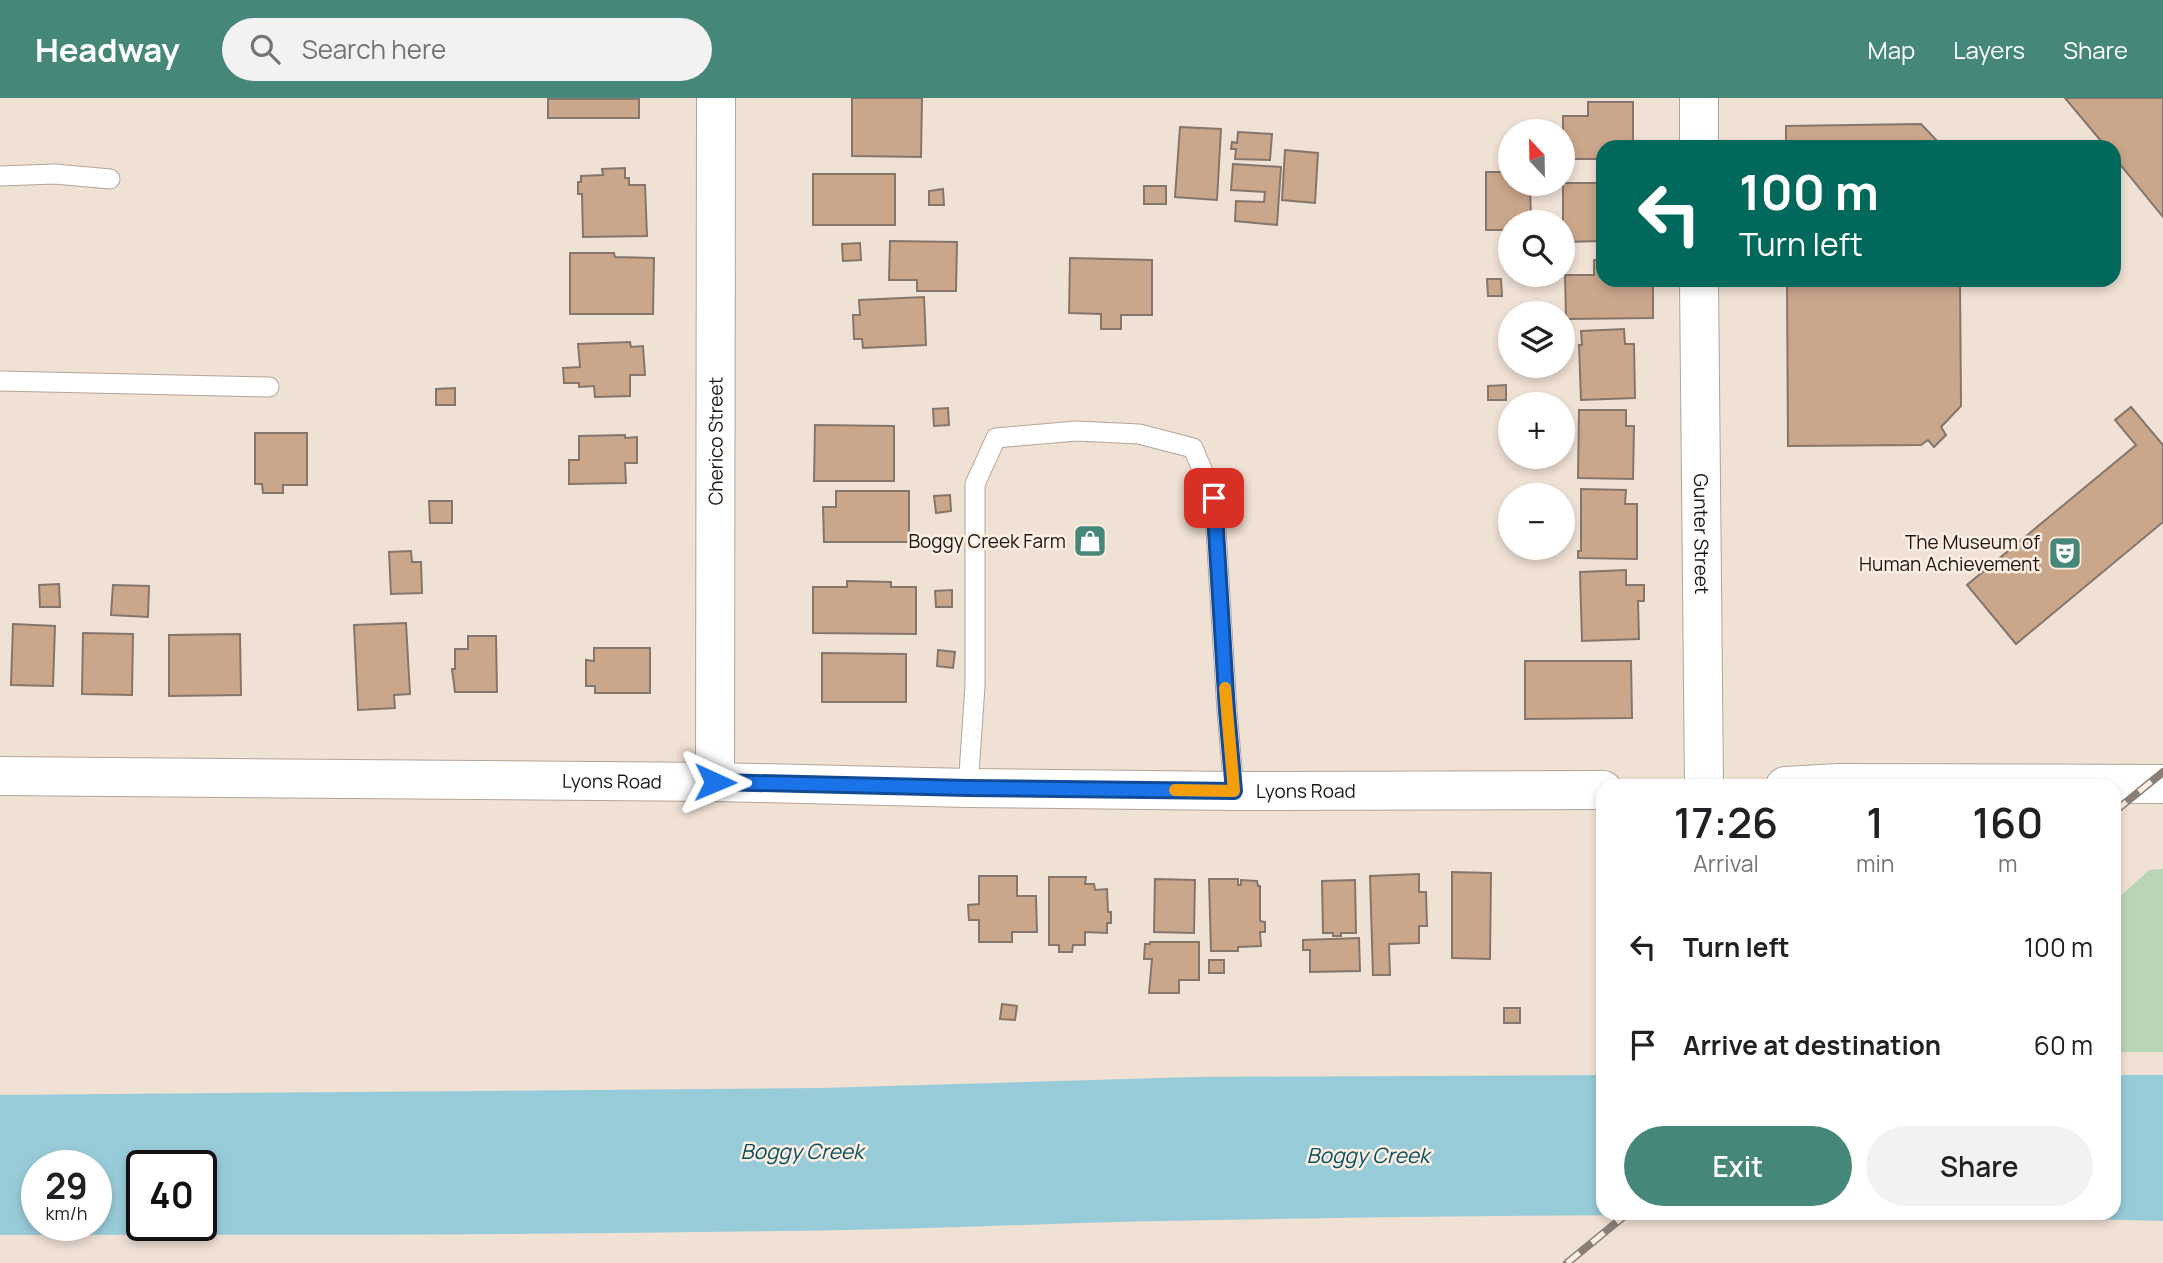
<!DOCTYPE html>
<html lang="en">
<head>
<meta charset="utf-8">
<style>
	body { margin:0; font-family:Manrope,sans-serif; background:#f2f2f2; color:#202124; height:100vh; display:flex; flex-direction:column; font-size:26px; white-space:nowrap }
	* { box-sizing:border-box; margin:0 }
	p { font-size:23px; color:#757577 }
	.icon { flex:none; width:38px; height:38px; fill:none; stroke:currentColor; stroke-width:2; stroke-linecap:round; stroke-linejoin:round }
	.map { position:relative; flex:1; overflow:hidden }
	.details { position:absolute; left:1596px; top:681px; width:525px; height:441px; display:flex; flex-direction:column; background:#fff; border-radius:21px; box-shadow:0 4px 10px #0003 }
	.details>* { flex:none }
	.guide { position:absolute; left:1596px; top:42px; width:525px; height:147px; border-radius:21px; box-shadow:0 4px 10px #0003; background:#00695c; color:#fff; overflow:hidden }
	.needle { width:46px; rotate:338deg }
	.fabs { position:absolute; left:1498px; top:21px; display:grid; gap:14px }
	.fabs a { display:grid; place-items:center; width:77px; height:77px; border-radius:50%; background:#fff; box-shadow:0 4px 10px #0003; font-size:35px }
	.speed { position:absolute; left:21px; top:1052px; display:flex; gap:14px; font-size:35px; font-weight:700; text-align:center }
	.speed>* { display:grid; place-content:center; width:91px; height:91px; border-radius:50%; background:#fff; box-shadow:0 4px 10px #0003; line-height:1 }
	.speed small { font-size:18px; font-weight:400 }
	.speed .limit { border:4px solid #111; border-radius:10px; background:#fff; color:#111 }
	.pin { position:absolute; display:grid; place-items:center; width:60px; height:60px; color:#fff; margin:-30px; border-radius:14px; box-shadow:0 4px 10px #0006 }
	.me { position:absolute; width:77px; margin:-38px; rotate:91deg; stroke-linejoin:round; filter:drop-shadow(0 0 5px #0008) }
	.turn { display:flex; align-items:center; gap:24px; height:147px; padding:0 28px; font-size:32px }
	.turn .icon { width:91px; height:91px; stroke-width:2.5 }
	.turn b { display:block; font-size:49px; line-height:60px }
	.eta { display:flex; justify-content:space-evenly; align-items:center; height:119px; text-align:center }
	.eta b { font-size:42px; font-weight:600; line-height:49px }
	.button { display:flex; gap:14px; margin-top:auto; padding:14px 28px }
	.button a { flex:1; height:80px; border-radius:42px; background:#458778; color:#fff; font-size:28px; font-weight:600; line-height:80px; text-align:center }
	.button a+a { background:#f2f2f2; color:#202124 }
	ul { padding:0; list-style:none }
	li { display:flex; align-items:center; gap:21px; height:98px; padding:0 28px }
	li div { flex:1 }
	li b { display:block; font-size:26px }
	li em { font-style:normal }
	header { display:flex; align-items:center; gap:42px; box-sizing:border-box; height:98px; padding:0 35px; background:#458778; color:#fff }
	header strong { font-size:33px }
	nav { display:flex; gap:38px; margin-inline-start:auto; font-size:24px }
	.search { width:490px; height:63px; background:#f2f2f2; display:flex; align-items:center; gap:18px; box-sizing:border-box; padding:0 24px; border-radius:38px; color:#757577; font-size:26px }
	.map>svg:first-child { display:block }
	.green { fill:#bad5b6 }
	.water { fill:#98cbd8; fill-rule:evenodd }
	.building { fill:#caa68b; stroke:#84766c; stroke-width:2 }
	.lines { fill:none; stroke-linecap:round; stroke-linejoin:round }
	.service-casing { stroke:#b3a498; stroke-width:21 }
	.minor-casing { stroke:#b3a498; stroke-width:40 }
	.tertiary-casing { stroke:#b3a498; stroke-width:40 }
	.service { stroke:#fff; stroke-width:19 }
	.minor { stroke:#fff; stroke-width:38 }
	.tertiary { stroke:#fff; stroke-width:38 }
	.rail-casing { stroke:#897f76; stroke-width:8 }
	.rail { stroke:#feeee2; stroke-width:5; stroke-dasharray:16; stroke-linecap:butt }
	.route-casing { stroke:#114b97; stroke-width:18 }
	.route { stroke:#1a73e8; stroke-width:12 }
	.slow { stroke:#f59e0b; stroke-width:12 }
	.labels { text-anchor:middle; stroke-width:5; stroke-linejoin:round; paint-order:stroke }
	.street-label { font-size:19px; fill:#1b1611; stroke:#feeee2 }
	.poi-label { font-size:19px; fill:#1b1611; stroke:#feeee2; text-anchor:end }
	.water-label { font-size:21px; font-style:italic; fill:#03505e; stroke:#feeee2 }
</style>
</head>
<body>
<header>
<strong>Headway</strong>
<div class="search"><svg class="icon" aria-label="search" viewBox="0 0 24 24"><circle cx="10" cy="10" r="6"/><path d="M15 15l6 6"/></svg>Search here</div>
<nav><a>Map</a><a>Layers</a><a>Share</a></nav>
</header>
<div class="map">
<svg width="2163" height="1165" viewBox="0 0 2163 1165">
	<rect width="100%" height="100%" fill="#f0e1d5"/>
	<!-- green -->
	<polygon class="green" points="2163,771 2163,954 2114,954 2114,804 2149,772"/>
	<!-- water -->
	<path class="water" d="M 1603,977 L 1603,1115 L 2114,1115 L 2114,977 L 2163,977 L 2163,1123 C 1830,1114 1496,1116 1163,1123 C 1058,1125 953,1130 848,1132 C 565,1137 283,1137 0,1137 L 0,997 L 821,990 L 1194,979 ZM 37,1068 L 96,1068 L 96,1127 L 37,1127 ZM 142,1068 L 201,1068 L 201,1127 L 142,1127 Z"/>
	<!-- building -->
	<g class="building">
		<polygon points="852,0 922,0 921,59 852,58"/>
		<polygon points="2065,0 2163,0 2163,119 2114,59 2114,49 2106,49"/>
		<rect x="548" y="1" width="91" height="19"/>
		<polygon points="1588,4 1633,4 1633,49 1603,49 1603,61 1563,61 1563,18 1588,18"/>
		<polygon points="1921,26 1943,49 1776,49 1786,47 1786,28"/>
		<polygon points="1180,29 1221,31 1217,102 1175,99"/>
		<polygon points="1238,34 1272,36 1270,62 1235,61 1236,51 1231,51 1232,44 1237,45"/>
		<polygon points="1285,52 1318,55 1315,105 1282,102"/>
		<polygon points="1233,66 1281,69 1277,127 1235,123 1236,103 1264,104 1265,94 1231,92"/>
		<polygon points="625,70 625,80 629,80 629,87 645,87 647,138 583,139 582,96 578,96 578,84 581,84 581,78 603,77 602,71"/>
		<polygon points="1486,74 1510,74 1510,86 1530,86 1531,124 1510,124 1510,132 1486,132"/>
		<rect x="813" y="76" width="82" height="51"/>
		<polygon points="1563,85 1603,85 1603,143 1563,144"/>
		<rect x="1144" y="88" width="22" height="18"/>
		<polygon points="943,91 944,107 929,107 929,93"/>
		<polygon points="890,143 957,144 956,193 917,193 917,182 889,182"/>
		<polygon points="860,145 861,162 843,163 842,146"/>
		<polygon points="570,155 614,155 615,159 654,160 653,216 570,216"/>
		<polygon points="1070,160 1152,162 1152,217 1121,217 1121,231 1101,231 1101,216 1069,215"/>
		<polygon points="1594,162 1603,162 1603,182 1653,182 1653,220 1566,221 1565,177 1594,177"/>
		<polygon points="1487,181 1501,181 1502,198 1488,198"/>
		<polygon points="1787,182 1960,182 1961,308 1941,329 1946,337 1934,349 1928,342 1921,347 1788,348"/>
		<polygon points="924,199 926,247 863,250 862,241 854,241 853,217 860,217 859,202"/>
		<polygon points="1624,231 1625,246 1634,246 1635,300 1581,302 1579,247 1582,247 1581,233"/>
		<polygon points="630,244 631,249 643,248 645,277 630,277 630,298 595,299 594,288 579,289 579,285 564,285 563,270 580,269 578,246"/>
		<polygon points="1506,287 1506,302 1488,302 1488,288"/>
		<polygon points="455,290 455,307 436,307 436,291"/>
		<polygon points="2131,309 2163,347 2163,424 2016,546 1967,487 2136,347 2115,322"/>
		<polygon points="948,310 949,327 934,328 933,311"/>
		<polygon points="1579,312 1626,312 1626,328 1634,328 1633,381 1578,380"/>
		<polygon points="815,327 894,328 894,383 814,383"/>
		<polygon points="255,335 307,335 307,387 283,387 283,395 263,395 262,386 255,386"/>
		<polygon points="625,337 625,340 637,339 637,365 625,365 626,385 569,386 569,362 579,362 579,338"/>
		<polygon points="1581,391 1626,392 1625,406 1637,406 1637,461 1578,460 1578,453 1581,453"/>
		<polygon points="836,393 909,393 909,444 824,444 823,409 836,409"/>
		<polygon points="950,397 951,413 936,415 934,398"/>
		<polygon points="429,403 452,403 452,425 430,425"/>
		<polygon points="411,453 412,464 421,464 422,495 391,496 389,454"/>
		<polygon points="1626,472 1626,487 1644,487 1644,503 1638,503 1639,541 1582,543 1580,474"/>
		<polygon points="847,483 891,484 891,489 916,489 916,536 813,535 813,489 847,489"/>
		<polygon points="59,486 60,509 40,509 39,487"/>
		<polygon points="113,487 149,488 148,519 111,517"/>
		<polygon points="952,492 952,509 936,509 935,493"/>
		<polygon points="406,525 410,596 394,597 395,610 358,612 354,527"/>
		<polygon points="13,526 55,528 53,588 11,587"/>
		<polygon points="83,535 133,536 132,597 82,596"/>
		<polygon points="240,536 241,597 169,598 169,537"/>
		<polygon points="468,538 496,538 497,594 455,594 452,571 455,571 455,551 468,551"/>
		<polygon points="594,550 650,550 650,595 595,595 595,588 586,588 586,562 594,563"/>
		<polygon points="938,552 955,554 953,570 937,568"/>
		<polygon points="822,555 906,556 906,604 822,604"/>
		<polygon points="1525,563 1631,563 1632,620 1525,621"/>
		<polygon points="1452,774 1491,775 1490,861 1452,860"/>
		<polygon points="1419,776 1419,794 1426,794 1427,828 1419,828 1419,845 1389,846 1390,877 1373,877 1370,778"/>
		<polygon points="979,778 1017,778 1017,798 1036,798 1037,834 1012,834 1012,844 979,844 979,822 969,822 968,807 979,806"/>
		<polygon points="1049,779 1086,779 1085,786 1094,786 1095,792 1107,791 1108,814 1111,814 1111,825 1107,825 1107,835 1085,834 1085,847 1073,847 1072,854 1059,854 1059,847 1049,847"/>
		<polygon points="1155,781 1195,782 1194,835 1154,834"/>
		<polygon points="1209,781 1238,781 1238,787 1241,787 1241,782 1257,783 1258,788 1260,788 1260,823 1265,824 1265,834 1260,834 1261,848 1238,849 1238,853 1211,853"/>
		<polygon points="1355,782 1356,835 1341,835 1341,838 1333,838 1333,835 1323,835 1322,783"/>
		<polygon points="1359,840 1360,873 1310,874 1310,852 1303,852 1303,842"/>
		<polygon points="1150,844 1199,844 1199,882 1179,882 1179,895 1149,895 1152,861 1144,861 1145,846 1150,846"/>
		<rect x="1209" y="862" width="15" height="13"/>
		<polygon points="1002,906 1017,908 1015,922 1000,921"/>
		<rect x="1504" y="910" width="16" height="15"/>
	</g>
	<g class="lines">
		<defs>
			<g id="service">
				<polyline points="0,78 55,76 110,81"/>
				<polyline points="0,283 269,289"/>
				<polyline points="968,690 975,588 975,386 996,340 1076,333 1139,336 1193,350 1214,400 1227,613 1234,693"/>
			</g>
			<g id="minor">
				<polyline points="1699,0 1699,49"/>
				<path id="s1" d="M 1699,182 L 1704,688"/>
				<path id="s2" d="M 715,684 L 716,0"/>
			</g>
			<g id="tertiary">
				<path id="s3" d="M 0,678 L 715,684 L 968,690 L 1234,693 L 1603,692"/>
				<polyline points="1785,688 1839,685 2163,686"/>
			</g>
		</defs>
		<!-- service casing -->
		<use href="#service" class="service-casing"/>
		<!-- minor casing -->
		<use href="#minor" class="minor-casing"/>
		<!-- tertiary casing -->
		<use href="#tertiary" class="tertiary-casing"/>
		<!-- service -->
		<use href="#service" class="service"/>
		<!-- minor -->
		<use href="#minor" class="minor"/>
		<!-- tertiary -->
		<use href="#tertiary" class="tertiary"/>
		<defs>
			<g id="rail">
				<polyline points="2114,714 2163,674"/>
				<polyline points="1567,1165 1628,1115"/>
			</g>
		</defs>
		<!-- rail casing -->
		<use href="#rail" class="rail-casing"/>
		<!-- rail -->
		<use href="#rail" class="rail"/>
	</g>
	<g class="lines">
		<defs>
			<polyline id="route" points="715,684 968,690 1234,693 1227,613 1214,400"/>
		</defs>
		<!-- route casing -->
		<use href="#route" class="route-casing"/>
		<!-- route -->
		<use href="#route" class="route"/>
		<!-- slow -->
		<polyline class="slow" points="1175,692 1234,693 1225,590"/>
	</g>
	<!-- icons -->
	<defs>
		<symbol id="shop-square" viewBox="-11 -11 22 22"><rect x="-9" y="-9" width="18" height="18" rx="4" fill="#458778" stroke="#feeee2"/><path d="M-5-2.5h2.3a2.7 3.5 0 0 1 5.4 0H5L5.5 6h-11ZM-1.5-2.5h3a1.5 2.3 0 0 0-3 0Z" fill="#fff"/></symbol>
		<symbol id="theatre-square" viewBox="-11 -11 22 22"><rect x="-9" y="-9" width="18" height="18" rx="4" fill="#458778" stroke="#feeee2"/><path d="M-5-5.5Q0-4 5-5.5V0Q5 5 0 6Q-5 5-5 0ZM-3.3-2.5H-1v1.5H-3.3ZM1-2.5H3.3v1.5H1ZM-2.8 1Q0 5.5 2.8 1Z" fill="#fff"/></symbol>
	</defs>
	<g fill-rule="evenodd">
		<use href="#shop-square" x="1071" y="424" width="38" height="38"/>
		<use href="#theatre-square" x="2046" y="436" width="38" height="38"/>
	</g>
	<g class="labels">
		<!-- street labels -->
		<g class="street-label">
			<text dy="7" stroke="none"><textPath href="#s2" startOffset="341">Cherico Street</textPath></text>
			<text dy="7" stroke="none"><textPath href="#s1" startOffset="254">Gunter Street</textPath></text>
			<text dy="7" stroke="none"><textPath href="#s3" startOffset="612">Lyons Road</textPath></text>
			<text dy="7" stroke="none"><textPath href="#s3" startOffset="1306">Lyons Road</textPath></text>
		</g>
		<!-- poi labels -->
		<g class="poi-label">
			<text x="1066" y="450">Boggy Creek Farm</text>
			<text x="2040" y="451">The Museum of<tspan x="2040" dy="22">Human Achievement</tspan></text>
		</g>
		<!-- water labels -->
		<g class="water-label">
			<text x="802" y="1061">Boggy Creek</text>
			<text x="1368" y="1065">Boggy Creek</text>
		</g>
	</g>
</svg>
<div class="fabs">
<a><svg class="needle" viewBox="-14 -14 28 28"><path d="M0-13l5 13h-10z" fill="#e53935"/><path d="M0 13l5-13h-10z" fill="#757577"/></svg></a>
<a><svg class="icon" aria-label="search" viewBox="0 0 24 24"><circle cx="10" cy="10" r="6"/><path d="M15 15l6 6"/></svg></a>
<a><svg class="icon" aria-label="layers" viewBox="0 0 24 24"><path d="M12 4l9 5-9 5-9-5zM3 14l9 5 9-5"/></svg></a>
<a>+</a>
<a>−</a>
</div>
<div class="speed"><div>29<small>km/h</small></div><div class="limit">40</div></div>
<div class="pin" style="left:1214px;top:400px;background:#d93025"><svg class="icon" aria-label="arrive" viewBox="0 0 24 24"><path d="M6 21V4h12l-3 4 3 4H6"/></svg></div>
<svg class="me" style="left:715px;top:684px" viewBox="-20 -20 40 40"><path d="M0-17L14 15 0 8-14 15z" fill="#1a73e8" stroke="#fff" stroke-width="4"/></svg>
<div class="guide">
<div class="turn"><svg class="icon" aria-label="left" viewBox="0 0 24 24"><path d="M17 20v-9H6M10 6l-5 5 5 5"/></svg><div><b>100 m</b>Turn left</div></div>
</div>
<section class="details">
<div class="eta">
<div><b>17:26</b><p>Arrival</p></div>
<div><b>1</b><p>min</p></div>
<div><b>160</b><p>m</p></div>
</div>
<ul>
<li><svg class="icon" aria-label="left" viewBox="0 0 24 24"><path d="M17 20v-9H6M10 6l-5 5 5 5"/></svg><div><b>Turn left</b></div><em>100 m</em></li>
<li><svg class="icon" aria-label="arrive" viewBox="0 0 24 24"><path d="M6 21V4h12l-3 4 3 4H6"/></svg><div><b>Arrive at destination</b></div><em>60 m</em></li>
</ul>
<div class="button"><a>Exit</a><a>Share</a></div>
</section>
</div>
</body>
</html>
